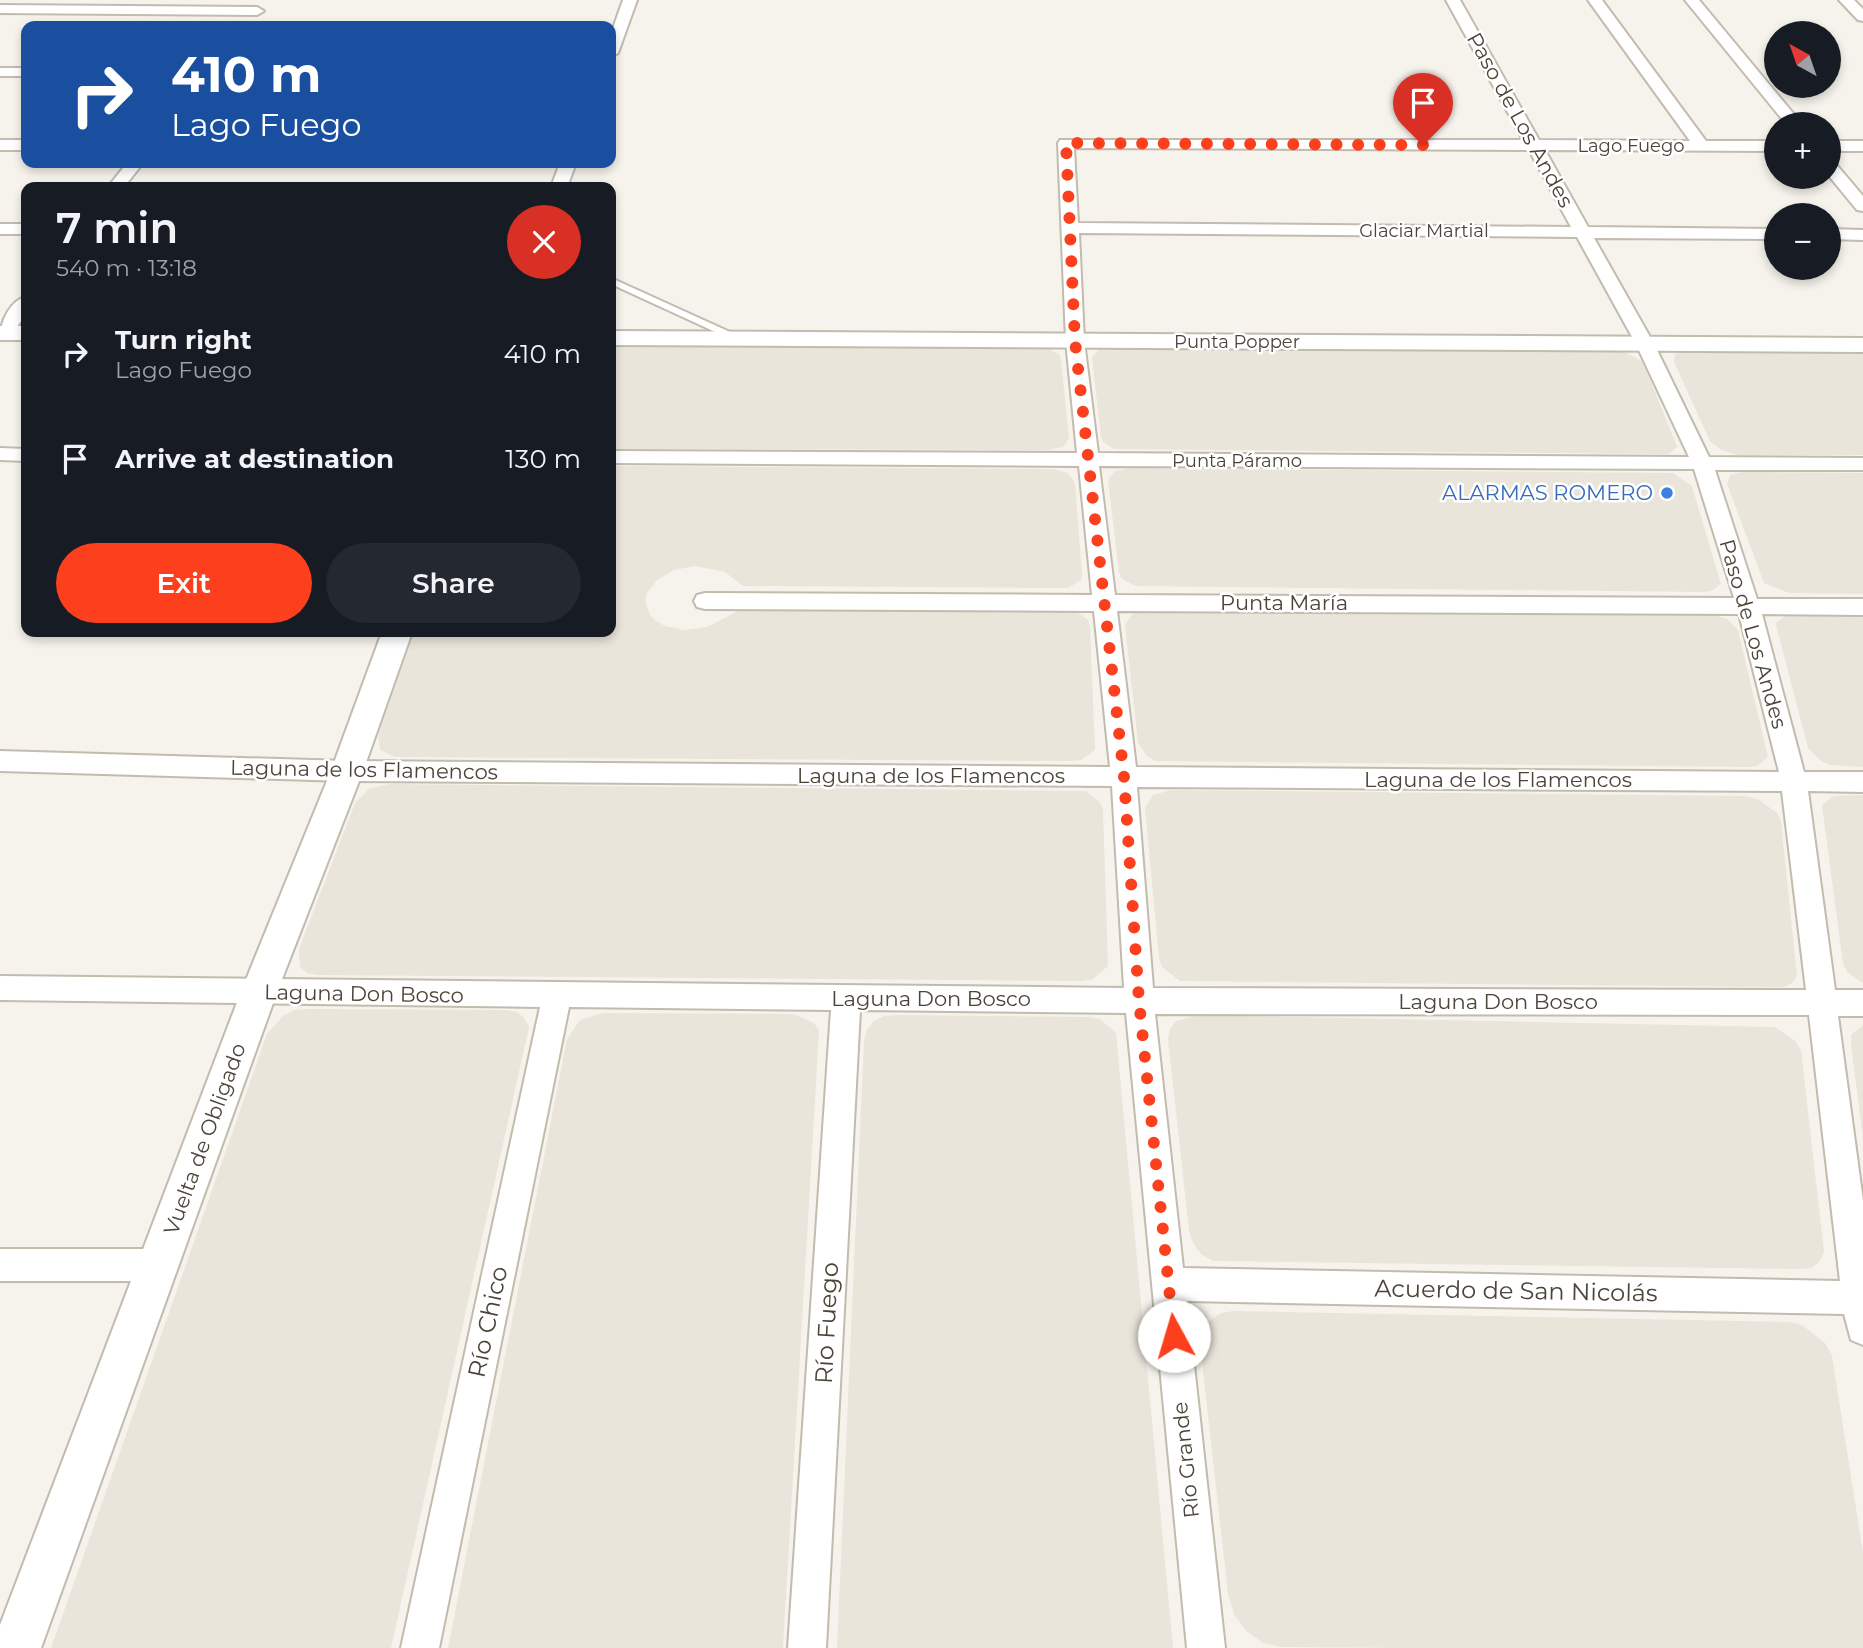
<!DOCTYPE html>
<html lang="en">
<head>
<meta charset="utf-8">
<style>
	body { margin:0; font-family:Montserrat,sans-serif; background:#242831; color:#f1f3f6; height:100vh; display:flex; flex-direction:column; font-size:26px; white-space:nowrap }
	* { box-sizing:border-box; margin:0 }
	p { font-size:23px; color:#9ea1a6 }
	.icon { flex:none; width:38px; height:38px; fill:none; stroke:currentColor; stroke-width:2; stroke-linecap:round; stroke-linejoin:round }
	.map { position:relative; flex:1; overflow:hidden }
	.side { position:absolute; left:21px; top:182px; width:595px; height:455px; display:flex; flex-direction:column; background:#171b24; border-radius:14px; box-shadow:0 4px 10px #0003 }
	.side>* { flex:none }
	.guide { position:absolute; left:21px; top:21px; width:595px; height:147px; border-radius:14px; box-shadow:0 4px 10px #0003; background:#1a4fa0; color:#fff; overflow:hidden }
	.needle { width:46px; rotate:320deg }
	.controls { position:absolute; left:1764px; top:21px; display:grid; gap:14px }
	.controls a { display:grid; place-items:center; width:77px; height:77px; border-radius:50%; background:#171b24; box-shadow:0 4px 10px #0003; font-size:35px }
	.pin { position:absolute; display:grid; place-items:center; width:60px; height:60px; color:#fff; margin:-72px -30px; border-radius:50% 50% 50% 0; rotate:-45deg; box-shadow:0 0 7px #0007 }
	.pin .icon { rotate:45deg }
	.me { position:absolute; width:77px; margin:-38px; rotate:354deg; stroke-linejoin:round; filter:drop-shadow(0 0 5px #0008) }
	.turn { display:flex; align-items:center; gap:24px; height:147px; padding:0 35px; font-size:32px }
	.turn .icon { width:91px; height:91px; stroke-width:2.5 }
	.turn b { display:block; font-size:49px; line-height:60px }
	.round { display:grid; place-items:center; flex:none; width:74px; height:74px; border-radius:37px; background:#242831 }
	.overview { display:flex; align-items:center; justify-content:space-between; height:119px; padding:0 35px }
	h1 { font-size:42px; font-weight:600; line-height:52px }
	.cta { display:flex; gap:14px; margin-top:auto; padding:14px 35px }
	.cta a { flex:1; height:80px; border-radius:42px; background:#fc3f1d; color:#fff; font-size:28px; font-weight:600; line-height:80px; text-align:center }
	.cta a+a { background:#242831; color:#f1f3f6 }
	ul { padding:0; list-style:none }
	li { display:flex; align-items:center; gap:21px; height:105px; padding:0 35px }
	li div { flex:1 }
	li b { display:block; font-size:26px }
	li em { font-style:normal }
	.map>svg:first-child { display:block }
	.residential { fill:#eae5da }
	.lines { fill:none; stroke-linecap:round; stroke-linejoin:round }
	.service-casing { stroke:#c2bbae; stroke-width:4 }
	.minor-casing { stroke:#c2bbae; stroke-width:4 }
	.tertiary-casing { stroke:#c2bbae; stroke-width:4 }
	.service { fill:#fff; fill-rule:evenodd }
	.minor { fill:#fff; fill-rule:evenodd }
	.tertiary { fill:#fff; fill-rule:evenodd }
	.route { stroke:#fc3f1d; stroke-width:12; stroke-dasharray:0 21.6 }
	.shop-dot { fill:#3f7fe0; stroke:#fff; stroke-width:2.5 }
	.labels { text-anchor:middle; stroke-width:5; stroke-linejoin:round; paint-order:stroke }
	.far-street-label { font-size:18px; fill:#4b4439; stroke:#fff }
	.street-label { font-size:21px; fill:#4b4439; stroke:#fff }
	.shop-label { font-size:21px; fill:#366cbe; stroke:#fff; text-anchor:end }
	.near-street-label { font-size:24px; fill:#4b4439; stroke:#fff }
</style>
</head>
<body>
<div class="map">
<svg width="1863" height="1648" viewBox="0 0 1863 1648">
	<rect width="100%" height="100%" fill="#f6f3ec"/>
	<!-- residential -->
	<g class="residential">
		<polygon points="611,345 1049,349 1060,355 1061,360 1069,438 1063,447 1048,450 611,449"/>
		<polygon points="1111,347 1625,352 1643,362 1677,447 1669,454 1661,454 1114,449 1103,442 1101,437 1092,358 1098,350"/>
		<polygon points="1688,351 1863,353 1863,455 1738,455 1721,450 1710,441 1674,362 1675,354"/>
		<polygon points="611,466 1053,469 1068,473 1075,483 1082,574 1081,580 1068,588 743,586 725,572 695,566 674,570 657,580 647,593 645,601 650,615 656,621 665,626 685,630 707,627 742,609 1075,611 1088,620 1090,627 1095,750 1081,760 1071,761 395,757 380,750 378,736 414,632 611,632"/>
		<polygon points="1130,468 1673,473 1692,486 1721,584 1711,591 1703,592 1135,586 1121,578 1119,572 1108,480 1115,471"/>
		<polygon points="1743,472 1863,473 1863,594 1789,593 1764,583 1727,484 1730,475"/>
		<polygon points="1148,610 1718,616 1727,619 1738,630 1768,757 1757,766 1748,767 1156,761 1147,756 1138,743 1125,625 1132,614"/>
		<polygon points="1786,615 1863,616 1863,767 1830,765 1821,761 1808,748 1777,629 1776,623"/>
		<polygon points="389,784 1086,791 1100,802 1103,810 1108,966 1093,979 1082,981 317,975 307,973 300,967 299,949 355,803 369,789"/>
		<polygon points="1171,790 1746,796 1758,799 1777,813 1781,821 1797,976 1792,983 1785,987 1774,987 1180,981 1162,967 1159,958 1145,808 1153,795"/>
		<polygon points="1863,795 1863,983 1848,973 1843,964 1822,805 1833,796"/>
		<polygon points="307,1009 506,1010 517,1012 524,1018 529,1027 391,1648 51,1648 267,1034 283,1016 295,1010"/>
		<polygon points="603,1013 794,1014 814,1023 819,1031 783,1648 448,1648 567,1039 580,1020"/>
		<polygon points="896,1015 1089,1017 1100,1019 1116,1033 1173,1648 837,1648 864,1040 867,1030 874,1021 884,1016"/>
		<polygon points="1197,1015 1775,1027 1795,1041 1801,1050 1824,1252 1819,1262 1811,1268 1799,1269 1213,1261 1201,1254 1193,1243 1189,1231 1168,1039 1170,1029 1176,1021"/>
		<polygon points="1863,1025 1863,1138 1851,1045 1851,1035"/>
		<polygon points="1233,1311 1789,1322 1802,1325 1825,1343 1832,1356 1863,1553 1863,1648 1411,1648 1281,1647 1263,1643 1246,1631 1234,1614 1228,1594 1200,1344 1203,1330 1210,1320 1221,1313"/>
	</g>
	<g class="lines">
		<defs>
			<polygon id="service" points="611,278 741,337 742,339 735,341 611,284"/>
			<g id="minor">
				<polygon points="623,0 637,0 618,53 611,57 611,34"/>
				<path d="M 1446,0 L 1460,0 L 1539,140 L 1690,141 L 1588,0 L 1602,0 L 1706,141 L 1776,141 L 1776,151 L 1545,150 L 1588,227 L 1776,229 L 1776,239 L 1594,238 L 1654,344 L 1709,457 L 1863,458 L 1863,470 L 1715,470 L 1757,599 L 1863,599 L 1863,615 L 1762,614 L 1804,772 L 1863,772 L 1863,792 L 1808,791 L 1835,990 L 1863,990 L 1863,1016 L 1838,1016 L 1863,1201 L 1863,1345 L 1851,1340 L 1844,1314 L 1187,1301 L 1225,1648 L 1187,1648 L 1126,1013 L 860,1010 L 826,1648 L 788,1648 L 831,1010 L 569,1007 L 439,1648 L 401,1648 L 540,1007 L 0,1000 L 0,976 L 1124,988 L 1112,786 L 347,781 L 0,771 L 0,751 L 347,761 L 1110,767 L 1094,611 L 705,609 L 697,607 L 694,601 L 697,595 L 705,593 L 1092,595 L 1079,466 L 611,463 L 611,451 L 1077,453 L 1066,341 L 1058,143 L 1060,140 L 1523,140 ZM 1074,148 L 1529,150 L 1571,227 L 1078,223 ZM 1079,233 L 1577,237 L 1636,344 L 1689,457 L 1098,453 L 1084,341 ZM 1099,466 L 1694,469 L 1734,598 L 1115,595 ZM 1117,611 L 1739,614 L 1779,772 L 1136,767 ZM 1137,787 L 1782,791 L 1806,990 L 1153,988 ZM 1155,1014 L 1809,1015 L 1840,1281 L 1183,1268 Z"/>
				<polygon points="1685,0 1699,0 1802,124 1786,124"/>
				<polygon points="1839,0 1854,0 1863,9 1863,21 1858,20"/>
				<polygon points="0,5 257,7 264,11 257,15 0,13"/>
				<rect x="0" y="68" width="26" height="8"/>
				<rect x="0" y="140" width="26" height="10"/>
				<rect x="1829" y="141" width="34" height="10"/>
				<polygon points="1829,161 1835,163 1863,196 1863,211 1857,210 1829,176"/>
				<polygon points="127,163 143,163 124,187 108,187"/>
				<polygon points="560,163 576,163 567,187 551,187"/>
				<rect x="0" y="224" width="26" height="10"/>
				<polygon points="1829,229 1863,230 1863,240 1829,239"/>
				<path d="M 26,297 L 26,314 L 10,337 L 0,338 C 0,323 10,300 26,297 Z"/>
				<polygon points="0,448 26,449 26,461 0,460"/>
				<polygon points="0,1249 158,1249 170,1253 175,1265 170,1277 158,1281 0,1281"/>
			</g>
			<g id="tertiary">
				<rect x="0" y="326" width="26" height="14"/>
				<polygon points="611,331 1863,338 1863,352 611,345"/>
				<polygon points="382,632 412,632 363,771 277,992 41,1648 0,1648 0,1625 241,992 331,771"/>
			</g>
		</defs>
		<!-- service casing -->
		<use href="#service" class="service-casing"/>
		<!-- minor casing -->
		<use href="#minor" class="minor-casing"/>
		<!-- tertiary casing -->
		<use href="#tertiary" class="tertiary-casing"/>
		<!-- service -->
		<use href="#service" class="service"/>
		<!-- minor -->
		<use href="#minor" class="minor"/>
		<!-- tertiary -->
		<use href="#tertiary" class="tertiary"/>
	</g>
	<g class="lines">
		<!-- route -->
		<polyline class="route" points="1174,1336 1139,1001 1124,777 1075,341 1066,143 1423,145"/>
	</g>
	<!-- markers -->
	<circle class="shop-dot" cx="1667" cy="493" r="7"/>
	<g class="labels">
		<!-- far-street labels -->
		<g class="far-street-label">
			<text x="1631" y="152">Lago Fuego</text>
			<text x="1424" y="237">Glaciar Martial</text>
			<text x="1237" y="348">Punta Popper</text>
			<text x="1237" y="467">Punta Páramo</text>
		</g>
		<!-- street labels -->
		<g class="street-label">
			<text transform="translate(1520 120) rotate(61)" y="7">Paso de Los Andes</text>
			<text x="1284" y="610">Punta María</text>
			<text transform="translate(1753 634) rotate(74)" y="7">Paso de Los Andes</text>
			<text transform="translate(364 770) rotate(1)" y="7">Laguna de los Flamencos</text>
			<text x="931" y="783">Laguna de los Flamencos</text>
			<text x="1498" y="787">Laguna de los Flamencos</text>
			<text transform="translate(364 994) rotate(1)" y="7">Laguna Don Bosco</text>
			<text x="931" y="1006">Laguna Don Bosco</text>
			<text x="1498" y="1009">Laguna Don Bosco</text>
			<text transform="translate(205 1139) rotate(-70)" y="7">Vuelta de Obligado</text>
			<text transform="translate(1186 1460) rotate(-96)" y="7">Río Grande</text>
		</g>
		<!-- shop labels -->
		<g class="shop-label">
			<text x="1653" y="500">ALARMAS ROMERO</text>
		</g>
		<!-- near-street labels -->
		<g class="near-street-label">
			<text transform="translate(1516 1291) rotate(1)" y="8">Acuerdo de San Nicolás</text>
			<text transform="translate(488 1322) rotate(-78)" y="8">Río Chico</text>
			<text transform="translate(827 1323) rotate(-87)" y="8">Río Fuego</text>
		</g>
	</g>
</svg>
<div class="controls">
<a><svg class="needle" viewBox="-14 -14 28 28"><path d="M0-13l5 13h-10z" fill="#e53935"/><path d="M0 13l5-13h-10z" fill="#9ea1a6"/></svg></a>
<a>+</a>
<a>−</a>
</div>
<div class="pin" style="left:1423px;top:145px;background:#d93025"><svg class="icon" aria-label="arrive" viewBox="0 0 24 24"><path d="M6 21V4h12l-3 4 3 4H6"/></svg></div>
<svg class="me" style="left:1174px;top:1336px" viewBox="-20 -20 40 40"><circle r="19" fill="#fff"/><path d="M0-13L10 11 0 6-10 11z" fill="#fc3f1d"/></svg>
<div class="guide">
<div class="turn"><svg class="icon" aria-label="right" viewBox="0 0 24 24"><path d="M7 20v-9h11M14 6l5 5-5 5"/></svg><div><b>410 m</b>Lago Fuego</div></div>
</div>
<section class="side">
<div class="overview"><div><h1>7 min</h1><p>540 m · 13:18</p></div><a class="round" style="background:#d93025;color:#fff"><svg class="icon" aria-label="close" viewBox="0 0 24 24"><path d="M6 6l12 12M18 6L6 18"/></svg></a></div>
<ul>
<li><svg class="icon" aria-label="right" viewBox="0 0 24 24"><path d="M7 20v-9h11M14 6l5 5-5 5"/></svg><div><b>Turn right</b><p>Lago Fuego</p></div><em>410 m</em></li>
<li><svg class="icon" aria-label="arrive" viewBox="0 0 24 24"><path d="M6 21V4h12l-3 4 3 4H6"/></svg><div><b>Arrive at destination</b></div><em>130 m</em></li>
</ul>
<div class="cta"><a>Exit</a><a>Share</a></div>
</section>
</div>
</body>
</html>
